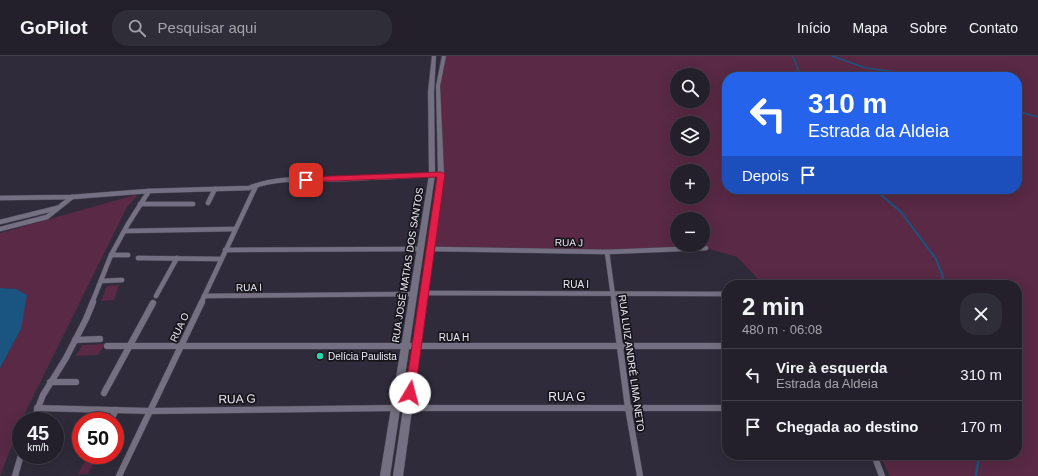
<!DOCTYPE html>
<html lang="pt">
<head>
<meta charset="utf-8">
<style>
	body { margin:0; font-family:Arial,sans-serif; background:#2f2d38; color:#f1f3f6; height:100vh; display:flex; flex-direction:column; font-size:15px; white-space:nowrap }
	* { box-sizing:border-box; margin:0 }
	p { font-size:13px; color:#a3a3a9 }
	.icon { flex:none; width:22px; height:22px; fill:none; stroke:currentColor; stroke-width:2; stroke-linecap:round; stroke-linejoin:round }
	.map { position:relative; flex:1; overflow:hidden }
	.drawer { position:absolute; left:722px; top:224px; width:300px; height:180px; display:flex; flex-direction:column; background:#23202c; border-radius:16px; box-shadow:0 4px 16px #0002,0 0 0 1px #403e48 }
	.drawer>* { flex:none }
	.top-card { position:absolute; left:722px; top:16px; width:300px; height:122px; border-radius:16px; box-shadow:0 4px 16px #0002,0 0 0 1px #403e48; background:#2563eb; color:#fff; overflow:hidden }
	.tools { position:absolute; left:670px; top:12px; display:grid; gap:8px }
	.tools a { display:grid; place-items:center; width:40px; height:40px; border-radius:50%; background:#23202c; box-shadow:0 4px 16px #0002,0 0 0 1px #403e48; font-size:20px }
	.speed { position:absolute; left:12px; top:356px; display:flex; gap:8px; font-size:20px; font-weight:700; text-align:center }
	.speed>* { display:grid; place-content:center; width:52px; height:52px; border-radius:50%; background:#23202c; box-shadow:0 4px 16px #0002,0 0 0 1px #403e48; line-height:1 }
	.speed small { font-size:10px; font-weight:400 }
	.speed .limit { border:6px solid #d22; background:#fff; color:#111 }
	.pin { position:absolute; display:grid; place-items:center; width:34px; height:34px; color:#fff; margin:-17px; border-radius:8px; box-shadow:0 2px 6px #0006 }
	.me { position:absolute; width:44px; margin:-22px; rotate:8deg; stroke-linejoin:round; filter:drop-shadow(0 0 3px #0008) }
	.turn { display:flex; align-items:center; gap:14px; height:84px; padding:0 20px; font-size:18px }
	.turn .icon { width:52px; height:52px; stroke-width:2.5 }
	.turn b { display:block; font-size:28px; line-height:34px }
	.then { display:flex; align-items:center; height:38px; padding:0 20px; background:#0003; gap:8px; font-size:15px }
	.round { display:grid; place-items:center; flex:none; width:42px; height:42px; border-radius:16px; background:#2f2d38 }
	.head { display:flex; align-items:center; justify-content:space-between; height:68px; padding:0 20px }
	h1 { font-size:24px; font-weight:700; line-height:30px }
	ul { padding:0; list-style:none }
	li { display:flex; align-items:center; gap:12px; height:52px; padding:0 20px; border-top:1px solid #403e48 }
	li div { flex:1 }
	li b { display:block; font-size:15px }
	li em { font-style:normal }
	header { display:flex; align-items:center; gap:24px; box-sizing:border-box; height:56px; padding:0 20px; background:#23202c; border-bottom:1px solid #403e48 }
	header strong { font-size:19px }
	nav { display:flex; gap:22px; margin-inline-start:auto; font-size:14px }
	.search { width:280px; height:36px; background:#2f2d38; display:flex; align-items:center; gap:10px; box-sizing:border-box; padding:0 14px; border-radius:16px; color:#a3a3a9; font-size:15px }
	.map>svg:first-child { display:block }
	.green { fill:#592945; fill-rule:evenodd }
	.water { fill:#1a5481 }
	.lines { fill:none; stroke-linecap:round; stroke-linejoin:round }
	.stream-far2 { stroke:#1a5481; stroke-width:1.5 }
	.stream-far1 { stroke:#1a5481; stroke-width:2 }
	.stream { stroke:#1a5481; stroke-width:2.5 }
	.street-far1-casing { stroke:#4a4754; stroke-width:5.5 }
	.street-casing { stroke:#4a4754; stroke-width:7 }
	.secondary-casing { stroke:#4a4754; stroke-width:1 }
	.street-far1 { stroke:#747081; stroke-width:4.5 }
	.street { stroke:#747081; stroke-width:6 }
	.secondary { fill:#747081; fill-rule:evenodd }
	.route { fill:#e11d48; stroke:#92132f }
	.poi-dot { fill:#29d5ad; stroke:#17151c; stroke-width:1.5 }
	.labels { text-anchor:middle; stroke-width:3.5; stroke-linejoin:round; paint-order:stroke }
	.street-label { font-size:10px; fill:#eceaf5; stroke:#17151c }
	.poi-label { font-size:10px; fill:#eceaf5; stroke:#17151c; text-anchor:start }
	.near-street-label { font-size:12px; fill:#eceaf5; stroke:#17151c }
</style>
</head>
<body>
<header>
<strong>GoPilot</strong>
<div class="search"><svg class="icon" aria-label="search" viewBox="0 0 24 24"><circle cx="10" cy="10" r="6"/><path d="M15 15l6 6"/></svg>Pesquisar aqui</div>
<nav><a>Início</a><a>Mapa</a><a>Sobre</a><a>Contato</a></nav>
</header>
<div class="map">
<svg width="1038" height="420" viewBox="0 0 1038 420">
	<rect width="100%" height="100%" fill="#2f2b3a"/>
	<!-- green -->
	<g class="green">
		<path d="M 444,0 L 1038,0 L 1038,420 L 890,420 L 880,399 L 1017,399 L 1017,229 L 764,229 L 737,201 L 706,192 L 607,196 L 431,193 L 441,118 L 438,30 ZM 677,19 L 703,19 L 703,45 L 677,45 ZM 727,21 L 1017,21 L 1017,133 L 727,133 ZM 677,67 L 703,67 L 703,93 L 677,93 ZM 677,115 L 703,115 L 703,141 L 677,141 ZM 677,163 L 703,163 L 703,189 L 677,189 Z"/>
		<polygon points="135,139 137,140 127,151 23,361 0,420 0,312 21,273 16,233 0,232 0,177"/>
		<polygon points="119,229 114,244 101,245 107,230"/>
		<polygon points="105,288 98,299 76,300 82,289"/>
		<polygon points="88,399 98,399 88,418 78,418"/>
	</g>
	<!-- water -->
	<g class="water">
		<polygon points="830,133 952,133 941,136 893,136"/>
		<polygon points="0,232 16,233 27,239 21,273 0,312"/>
	</g>
	<g class="lines">
		<!-- stream-far2 -->
		<g class="stream-far2">
			<polyline points="793,0 801,21"/>
			<polyline points="832,0 866,12 896,16 917,21"/>
			<polyline points="1017,55 1038,61"/>
		</g>
		<!-- stream-far1 -->
		<polyline class="stream-far1" points="874,133 901,156 936,203 946,229"/>
		<!-- stream -->
		<polyline class="stream" points="976,420 979,399"/>
		<defs>
			<g id="street-far1">
				<polyline points="0,142 72,141 149,135"/>
				<polyline points="208,147 215,133"/>
				<polyline points="140,148 193,148"/>
				<polyline points="0,166 57,152"/>
				<polyline points="0,173 47,161 72,141"/>
				<polyline points="125,175 235,173"/>
				<polyline points="431,193 607,196 706,192"/>
				<polyline points="225,194 421,193"/>
				<polyline points="607,196 614,247"/>
				<polyline points="111,199 128,199"/>
				<polyline points="138,202 221,203"/>
				<polyline points="101,225 122,224"/>
				<polyline points="424,237 727,238"/>
				<polyline points="156,240 177,202"/>
				<polyline points="204,240 414,238"/>
				<path d="M 92,247 L 111,199 L 128,168 L 149,135 L 249,132 C 279,120 311,124 343,123 C 376,122 408,120 441,118"/>
				<polyline points="201,247 256,130"/>
			</g>
			<g id="street">
				<polyline points="614,246 628,352 640,420"/>
				<polyline points="75,284 100,283"/>
				<polyline points="107,290 727,290"/>
				<polyline points="50,326 76,326"/>
				<polyline points="104,337 153,247"/>
				<polyline points="37,352 151,355 396,352"/>
				<polyline points="408,352 727,352"/>
				<polyline points="33,365 43,339 66,302 86,263 93,246"/>
				<polyline points="110,365 116,354"/>
				<polyline points="874,399 882,420"/>
				<polyline points="15,420 21,399"/>
				<polyline points="119,420 202,246"/>
			</g>
			<g id="secondary">
				<polygon points="432,0 436,0 434,36 435,119 390,420 380,420 429,119 428,36"/>
				<polygon points="442,0 446,0 440,30 444,118 403,420 393,420 438,118 436,30"/>
			</g>
		</defs>
		<!-- street-far1 casing -->
		<use href="#street-far1" class="street-far1-casing"/>
		<!-- street casing -->
		<use href="#street" class="street-casing"/>
		<!-- secondary casing -->
		<use href="#secondary" class="secondary-casing"/>
		<!-- street-far1 -->
		<use href="#street-far1" class="street-far1"/>
		<!-- street -->
		<use href="#street" class="street"/>
		<!-- secondary -->
		<use href="#secondary" class="secondary"/>
	</g>
	<!-- route -->
	<polygon class="route" points="441,116 445,118 415,337 414,340 410,342 406,340 405,337 437,121 306,126 302,124 306,121"/>
	<!-- markers -->
	<circle class="poi-dot" cx="320" cy="300" r="4"/>
	<g class="labels">
		<!-- street labels -->
		<g class="street-label">
			<text transform="translate(569 186) rotate(1)" y="4">RUA J</text>
			<text transform="translate(407 209) rotate(-81)" y="4">RUA JOSÉ MATIAS DOS SANTOS</text>
			<text x="576" y="232">RUA I</text>
			<text transform="translate(249 231) rotate(-1)" y="4">RUA I</text>
			<text transform="translate(179 271) rotate(-65)" y="4">RUA O</text>
			<text x="454" y="285">RUA H</text>
			<text transform="translate(632 307) rotate(82)" y="4">RUA LUIZ ANDRÉ LIMA NETO</text>
		</g>
		<!-- poi labels -->
		<g class="poi-label">
			<text x="328" y="304">Delícia Paulista</text>
		</g>
		<!-- near-street labels -->
		<g class="near-street-label">
			<text x="567" y="345">RUA G</text>
			<text transform="translate(237 343) rotate(-1)" y="4">RUA G</text>
		</g>
	</g>
</svg>
<div class="tools">
<a><svg class="icon" aria-label="search" viewBox="0 0 24 24"><circle cx="10" cy="10" r="6"/><path d="M15 15l6 6"/></svg></a>
<a><svg class="icon" aria-label="layers" viewBox="0 0 24 24"><path d="M12 4l9 5-9 5-9-5zM3 14l9 5 9-5"/></svg></a>
<a>+</a>
<a>−</a>
</div>
<div class="speed"><div>45<small>km/h</small></div><div class="limit">50</div></div>
<div class="pin" style="left:306px;top:124px;background:#d93025"><svg class="icon" aria-label="arrive" viewBox="0 0 24 24"><path d="M6 21V4h12l-3 4 3 4H6"/></svg></div>
<svg class="me" style="left:410px;top:337px" viewBox="-20 -20 40 40"><circle r="19" fill="#fff"/><path d="M0-13L10 11 0 6-10 11z" fill="#e11d48"/></svg>
<div class="top-card">
<div class="turn"><svg class="icon" aria-label="left" viewBox="0 0 24 24"><path d="M17 20v-9H6M10 6l-5 5 5 5"/></svg><div><b>310 m</b>Estrada da Aldeia</div></div>
<div class="then">Depois<svg class="icon" aria-label="arrive" viewBox="0 0 24 24"><path d="M6 21V4h12l-3 4 3 4H6"/></svg></div>
</div>
<section class="drawer">
<div class="head"><div><h1>2 min</h1><p>480 m · 06:08</p></div><a class="round"><svg class="icon" aria-label="close" viewBox="0 0 24 24"><path d="M6 6l12 12M18 6L6 18"/></svg></a></div>
<ul>
<li><svg class="icon" aria-label="left" viewBox="0 0 24 24"><path d="M17 20v-9H6M10 6l-5 5 5 5"/></svg><div><b>Vire à esquerda</b><p>Estrada da Aldeia</p></div><em>310 m</em></li>
<li><svg class="icon" aria-label="arrive" viewBox="0 0 24 24"><path d="M6 21V4h12l-3 4 3 4H6"/></svg><div><b>Chegada ao destino</b></div><em>170 m</em></li>
</ul>
</section>
</div>
</body>
</html>
